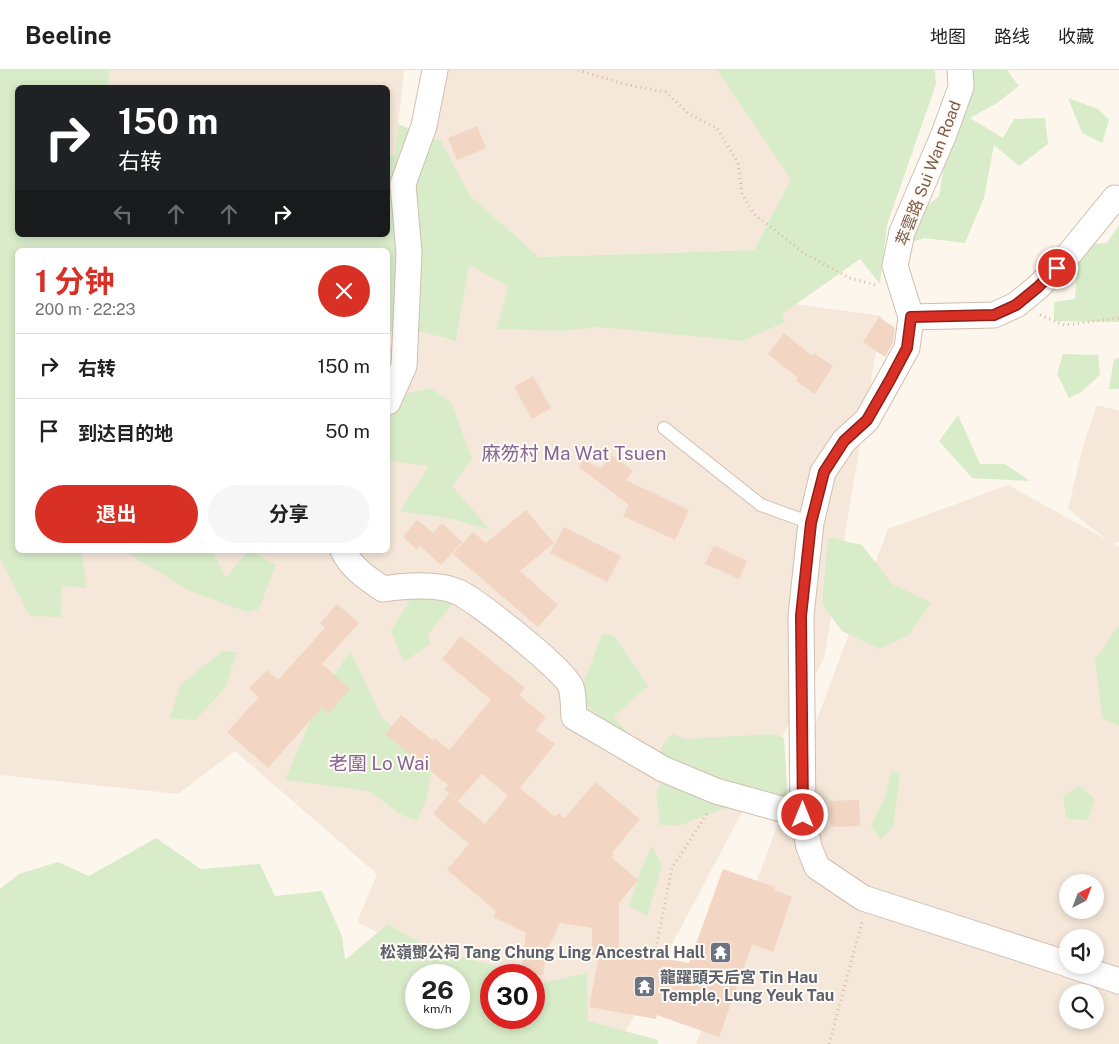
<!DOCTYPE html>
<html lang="zh">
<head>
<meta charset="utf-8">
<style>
	body { margin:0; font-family:"Public Sans","Noto Sans SC",sans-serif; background:#f6f6f6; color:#222; height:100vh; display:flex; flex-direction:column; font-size:19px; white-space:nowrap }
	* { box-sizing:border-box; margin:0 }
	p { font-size:16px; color:#767676 }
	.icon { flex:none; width:28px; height:28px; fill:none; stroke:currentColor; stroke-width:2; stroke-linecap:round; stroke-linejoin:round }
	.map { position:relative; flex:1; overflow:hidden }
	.drawer { position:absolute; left:15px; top:178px; width:375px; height:305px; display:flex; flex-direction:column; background:#fff; border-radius:8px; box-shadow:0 2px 8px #0003 }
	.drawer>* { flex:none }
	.banner { position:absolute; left:15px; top:15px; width:375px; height:152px; border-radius:8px; box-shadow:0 2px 8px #0003; background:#202124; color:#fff; overflow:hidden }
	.needle { width:32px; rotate:42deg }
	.buttons { position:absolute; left:1059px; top:804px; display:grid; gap:10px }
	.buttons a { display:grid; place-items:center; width:45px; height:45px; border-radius:50%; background:#fff; box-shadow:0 2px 8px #0003; font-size:25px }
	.speed { position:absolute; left:405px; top:894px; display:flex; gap:10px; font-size:25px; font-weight:700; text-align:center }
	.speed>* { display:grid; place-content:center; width:65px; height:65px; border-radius:50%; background:#fff; box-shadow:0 2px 8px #0003; line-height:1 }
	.speed small { font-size:12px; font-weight:400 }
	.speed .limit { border:8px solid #d22; background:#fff; color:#111 }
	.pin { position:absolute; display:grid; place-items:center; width:42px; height:42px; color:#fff; margin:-21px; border:2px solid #fff; border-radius:50%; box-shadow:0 1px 5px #0007 }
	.me { position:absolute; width:55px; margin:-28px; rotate:0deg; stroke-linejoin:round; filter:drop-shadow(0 0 4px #0008) }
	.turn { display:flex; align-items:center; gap:18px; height:105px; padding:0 20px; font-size:22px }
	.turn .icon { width:65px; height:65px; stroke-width:2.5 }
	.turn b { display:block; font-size:35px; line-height:42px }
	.lanes { display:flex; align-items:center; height:48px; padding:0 20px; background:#0003; justify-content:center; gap:25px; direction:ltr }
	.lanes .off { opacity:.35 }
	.round { display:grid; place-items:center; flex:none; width:52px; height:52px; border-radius:26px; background:#f6f6f6 }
	.headline { display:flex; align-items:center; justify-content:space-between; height:85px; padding:0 20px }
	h1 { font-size:30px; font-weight:700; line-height:38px; color:#d93025 }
	.cta { display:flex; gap:10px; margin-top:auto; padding:10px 20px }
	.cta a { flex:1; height:58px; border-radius:30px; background:#d93025; color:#fff; font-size:20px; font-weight:700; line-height:58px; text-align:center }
	.cta a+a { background:#f6f6f6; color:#222 }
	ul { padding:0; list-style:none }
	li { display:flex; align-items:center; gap:15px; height:65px; padding:0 20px; border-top:1px solid #e0e0e0 }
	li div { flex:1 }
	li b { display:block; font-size:19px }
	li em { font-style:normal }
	header { display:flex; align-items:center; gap:30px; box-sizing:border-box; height:70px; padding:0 25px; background:#fff; border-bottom:1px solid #e0e0e0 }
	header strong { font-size:24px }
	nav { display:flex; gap:28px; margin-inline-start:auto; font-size:18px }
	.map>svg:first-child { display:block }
	.residential { fill:#f5e8da; fill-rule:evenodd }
	.green { fill:#d8ecc9; fill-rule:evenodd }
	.building { fill:#f3d5c3 }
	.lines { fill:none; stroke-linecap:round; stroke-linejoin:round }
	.service-casing { stroke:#d1beb0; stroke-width:14 }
	.minor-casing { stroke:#d1beb0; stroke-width:27 }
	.path { stroke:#d9b8a5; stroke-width:3; stroke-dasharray:1 4; stroke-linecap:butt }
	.service { stroke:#fff; stroke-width:12 }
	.minor { stroke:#fff; stroke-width:25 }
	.route-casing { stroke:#8d1f18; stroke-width:12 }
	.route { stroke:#d93025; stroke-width:9 }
	.labels { text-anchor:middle; stroke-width:4; stroke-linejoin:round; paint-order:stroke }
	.street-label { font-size:16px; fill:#7a5c4d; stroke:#fffaf3 }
	.worship-label { font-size:16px; font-weight:bold; fill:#5b616d; stroke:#fffaf3; text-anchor:end }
	.quarter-label { font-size:19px; fill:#846695; stroke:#fffaf3 }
</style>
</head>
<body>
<header>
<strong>Beeline</strong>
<nav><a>地图</a><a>路线</a><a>收藏</a></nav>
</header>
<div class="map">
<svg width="1119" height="974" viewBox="0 0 1119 974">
	<rect width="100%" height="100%" fill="#fdf6ec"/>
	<!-- residential -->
	<g class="residential">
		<polygon points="110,0 404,0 395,85 388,84 388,18 108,18"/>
		<polygon points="446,0 718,0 795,102 754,180 539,187 426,108"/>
		<polygon points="436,185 882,246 824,588 619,974 534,943 534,905 491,905 491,921 357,852 377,804 235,681 178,724 0,705 0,491 17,474 18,480 388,480 388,281"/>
		<path d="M 1097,335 L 1119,341 L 1119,472 L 1113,473 L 1119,477 L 1119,974 L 696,974 L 888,459 L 1008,415 L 1107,470 L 1068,439 L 1083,376 ZM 1068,812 L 1095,812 L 1095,840 L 1068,840 ZM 1068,868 L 1095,868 L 1095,895 L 1068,895 ZM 1068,922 L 1095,922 L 1095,950 L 1068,950 Z"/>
	</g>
	<!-- green -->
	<g class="green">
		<polygon points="0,0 110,0 108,17 18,18 18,165 388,165 388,84 395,85 398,54 441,71 470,126 539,187 754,180 791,109 717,0 935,0 936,14 887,155 880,214 860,189 782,244 785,252 743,271 598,257 562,261 497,259 508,216 469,195 456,271 423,262 391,262 388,282 388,180 18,180 18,480 81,480 87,518 62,516 61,547 30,546 0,489"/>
		<polygon points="960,0 1007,0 1019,16 997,33 970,48 1003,68 1014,49 1045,48 1048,74 1019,96 994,75 984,128 965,173 924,168 909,173 922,140 939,126"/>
		<polygon points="1068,28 1098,39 1109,50 1102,73 1082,63"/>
		<polygon points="1119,155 1119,252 1054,251 1054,232 1075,229 1078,183 1092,174 1107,173"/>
		<polygon points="1063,284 1098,285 1100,305 1081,322 1069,328 1057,304"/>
		<polygon points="1119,288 1119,319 1109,319 1114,289"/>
		<polygon points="430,318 451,332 472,389 452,416 490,460 452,449 400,441 429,396 392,391 388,394 388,328"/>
		<polygon points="958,345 980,394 1005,394 1030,411 972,408 939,371"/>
		<polygon points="828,467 862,475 892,514 931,533 909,565 879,579 842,561 822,534"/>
		<polygon points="123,480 212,480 226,508 248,480 276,495 259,539 247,542 190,521"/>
		<polygon points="412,527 446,529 453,533 428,564 430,574 404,592 391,561"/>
		<polygon points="1119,555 1119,656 1102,648 1095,590"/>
		<polygon points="602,564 614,566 648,616 614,646 634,672 611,656 578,628"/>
		<polygon points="223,581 237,582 225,618 195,650 170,648 180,615"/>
		<polygon points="350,581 382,648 433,690 427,728 417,751 400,744 369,721 285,710 322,624"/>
		<polygon points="673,664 685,669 772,664 784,668 788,734 731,736 678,756 660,755 656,723 672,694 657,688 664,672"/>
		<polygon points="892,700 900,705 893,757 881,769 871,756 885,727"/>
		<polygon points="1079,715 1095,730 1088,750 1067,749 1063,727"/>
		<path d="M 156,768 L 201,799 L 260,794 L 275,826 L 322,821 L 342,866 L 345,890 L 388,854 L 431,879 L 498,897 L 504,905 L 491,905 L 491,948 L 534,948 L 534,915 L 587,903 L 588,951 L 658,970 L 658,974 L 0,974 L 0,819 L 19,804 L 58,792 L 89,806 ZM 416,905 L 459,905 L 459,948 L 416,948 Z"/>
		<polygon points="652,776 662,796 647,846 629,836 641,799"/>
	</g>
	<!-- building -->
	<g class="building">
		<polygon points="477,56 486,78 457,90 448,68"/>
		<polygon points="879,247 895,258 893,273 885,287 863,272"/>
		<polygon points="784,263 812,286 814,283 833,296 815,324 796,311 798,308 768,284"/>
		<polygon points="533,306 551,338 532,349 514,317"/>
		<polygon points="612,385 633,401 626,410 689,440 675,470 623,446 629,435 579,397 583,390 601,398"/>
		<polygon points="526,440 554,473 520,501 558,535 538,557 453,484 473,462 486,473"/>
		<polygon points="417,450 433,463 442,453 462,472 441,495 420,476 417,480 403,467"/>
		<polygon points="564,457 621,486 607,512 550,483"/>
		<polygon points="714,475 747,491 739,509 705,494"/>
		<polygon points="337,534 359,553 322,594 350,619 329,643 322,637 268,698 227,662 259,627 249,619 267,600 278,610 325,558 320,553"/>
		<polygon points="461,566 525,618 519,625 546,647 536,660 555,674 520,718 555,747 558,743 565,748 595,712 640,749 612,783 614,784 611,787 638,810 619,833 619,880 689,893 723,799 775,817 774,820 792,827 773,882 752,874 719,967 657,945 656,949 589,937 599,885 592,885 592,858 560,853 547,880 543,905 521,905 526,863 493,847 496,841 447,800 469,774 433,744 449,724 485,754 508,726 482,704 458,731 444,719 448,715 385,664 401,645 433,671 435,668 449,680 491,630 442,589"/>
		<polygon points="859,730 860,756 831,757 830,731"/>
	</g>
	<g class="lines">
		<defs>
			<polyline id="service" points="664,358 761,435 811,453"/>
			<g id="minor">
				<polyline points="960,0 961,17 944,64 902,162 895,196 911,247 907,278 867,350 844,371 823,402 811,453 801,545 803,745 809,777 817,797 863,828 1068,894"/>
				<polyline points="911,247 994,245 1016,235 1038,217 1066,188 1115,128"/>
				<polyline points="388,332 404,296 409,183 403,114 424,56 435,0"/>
				<path d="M 343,480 C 350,497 368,509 383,519 C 403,516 438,513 458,522 C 476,530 566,601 571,617 C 574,626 573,637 574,647 L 663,699 L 716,721 L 803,745"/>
				<polyline points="1070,895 1119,911"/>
			</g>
		</defs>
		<!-- service casing -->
		<use href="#service" class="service-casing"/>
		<!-- minor casing -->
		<use href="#minor" class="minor-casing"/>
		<!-- path -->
		<g class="path">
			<polyline points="578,0 628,15 666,22 689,44 717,58 738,93 742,124 754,144 805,184 850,208 876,215"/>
			<polyline points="1040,245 1064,255 1119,248"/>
			<polyline points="655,883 672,798 708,742"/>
			<polyline points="829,974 862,852"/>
		</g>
		<!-- service -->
		<use href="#service" class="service"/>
		<!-- minor -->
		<use href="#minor" class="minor"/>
	</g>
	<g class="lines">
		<defs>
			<polyline id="route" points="803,745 801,546 811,453 824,402 844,371 867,350 890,310 907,278 911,247 994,245 1016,235 1038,217 1057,198"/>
		</defs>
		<!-- route casing -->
		<use href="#route" class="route-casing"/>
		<!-- route -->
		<use href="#route" class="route"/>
	</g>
	<!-- icons -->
	<defs>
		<symbol id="temple-square" viewBox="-11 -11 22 22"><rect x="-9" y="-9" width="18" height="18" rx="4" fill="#6b7280" stroke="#fffaf3"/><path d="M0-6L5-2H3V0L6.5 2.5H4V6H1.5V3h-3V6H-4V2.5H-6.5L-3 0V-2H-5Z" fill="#fff"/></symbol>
	</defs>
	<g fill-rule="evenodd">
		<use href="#temple-square" x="708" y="870" width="25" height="25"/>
		<use href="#temple-square" x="632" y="904" width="25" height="25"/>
	</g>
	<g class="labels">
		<!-- street labels -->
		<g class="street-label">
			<text transform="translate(928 103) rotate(-69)" y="6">萃雲路 Sui Wan Road</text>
		</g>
		<!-- worship labels -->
		<g class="worship-label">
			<text x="705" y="888">松嶺鄧公祠 Tang Chung Ling Ancestral Hall</text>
			<text x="660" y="913" text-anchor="start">龍躍頭天后宮 Tin Hau<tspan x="660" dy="18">Temple, Lung Yeuk Tau</tspan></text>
		</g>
		<!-- quarter labels -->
		<g class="quarter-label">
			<text x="574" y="390">麻笏村 Ma Wat Tsuen</text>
			<text x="379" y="700">老圍 Lo Wai</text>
		</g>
	</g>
</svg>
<div class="buttons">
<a><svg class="needle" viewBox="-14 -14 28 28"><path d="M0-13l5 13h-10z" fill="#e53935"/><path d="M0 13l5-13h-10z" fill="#767676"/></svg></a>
<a><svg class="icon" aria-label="sound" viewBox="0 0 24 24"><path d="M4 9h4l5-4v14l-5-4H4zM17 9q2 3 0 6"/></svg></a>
<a><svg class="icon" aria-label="search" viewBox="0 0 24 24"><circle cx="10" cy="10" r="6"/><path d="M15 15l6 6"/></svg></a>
</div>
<div class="speed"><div>26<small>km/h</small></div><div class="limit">30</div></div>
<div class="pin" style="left:1057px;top:198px;background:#d93025"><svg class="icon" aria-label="arrive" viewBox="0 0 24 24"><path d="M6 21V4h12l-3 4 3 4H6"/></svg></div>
<svg class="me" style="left:803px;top:745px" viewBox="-20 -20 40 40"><circle r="17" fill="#d93025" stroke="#fff" stroke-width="3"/><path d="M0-11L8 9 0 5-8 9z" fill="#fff"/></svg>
<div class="banner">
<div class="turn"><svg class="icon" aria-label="right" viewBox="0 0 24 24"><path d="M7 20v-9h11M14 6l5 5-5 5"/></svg><div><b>150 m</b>右转</div></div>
<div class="lanes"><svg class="icon off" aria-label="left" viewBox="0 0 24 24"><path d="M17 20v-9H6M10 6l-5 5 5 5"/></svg><svg class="icon off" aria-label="ahead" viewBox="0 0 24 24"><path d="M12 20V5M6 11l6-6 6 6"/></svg><svg class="icon off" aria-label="ahead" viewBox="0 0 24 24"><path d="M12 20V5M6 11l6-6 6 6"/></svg><svg class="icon" aria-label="right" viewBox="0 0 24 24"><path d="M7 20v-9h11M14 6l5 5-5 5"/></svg></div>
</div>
<section class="drawer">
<div class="headline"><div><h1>1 分钟</h1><p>200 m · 22:23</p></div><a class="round" style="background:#d93025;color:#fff"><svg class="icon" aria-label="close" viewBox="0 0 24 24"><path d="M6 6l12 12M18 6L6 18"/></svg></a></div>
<ul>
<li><svg class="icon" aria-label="right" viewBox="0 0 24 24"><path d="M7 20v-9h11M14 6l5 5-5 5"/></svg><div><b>右转</b></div><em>150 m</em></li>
<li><svg class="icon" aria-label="arrive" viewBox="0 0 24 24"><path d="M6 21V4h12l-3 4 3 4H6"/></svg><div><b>到达目的地</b></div><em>50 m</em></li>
</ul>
<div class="cta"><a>退出</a><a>分享</a></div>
</section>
</div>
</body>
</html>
